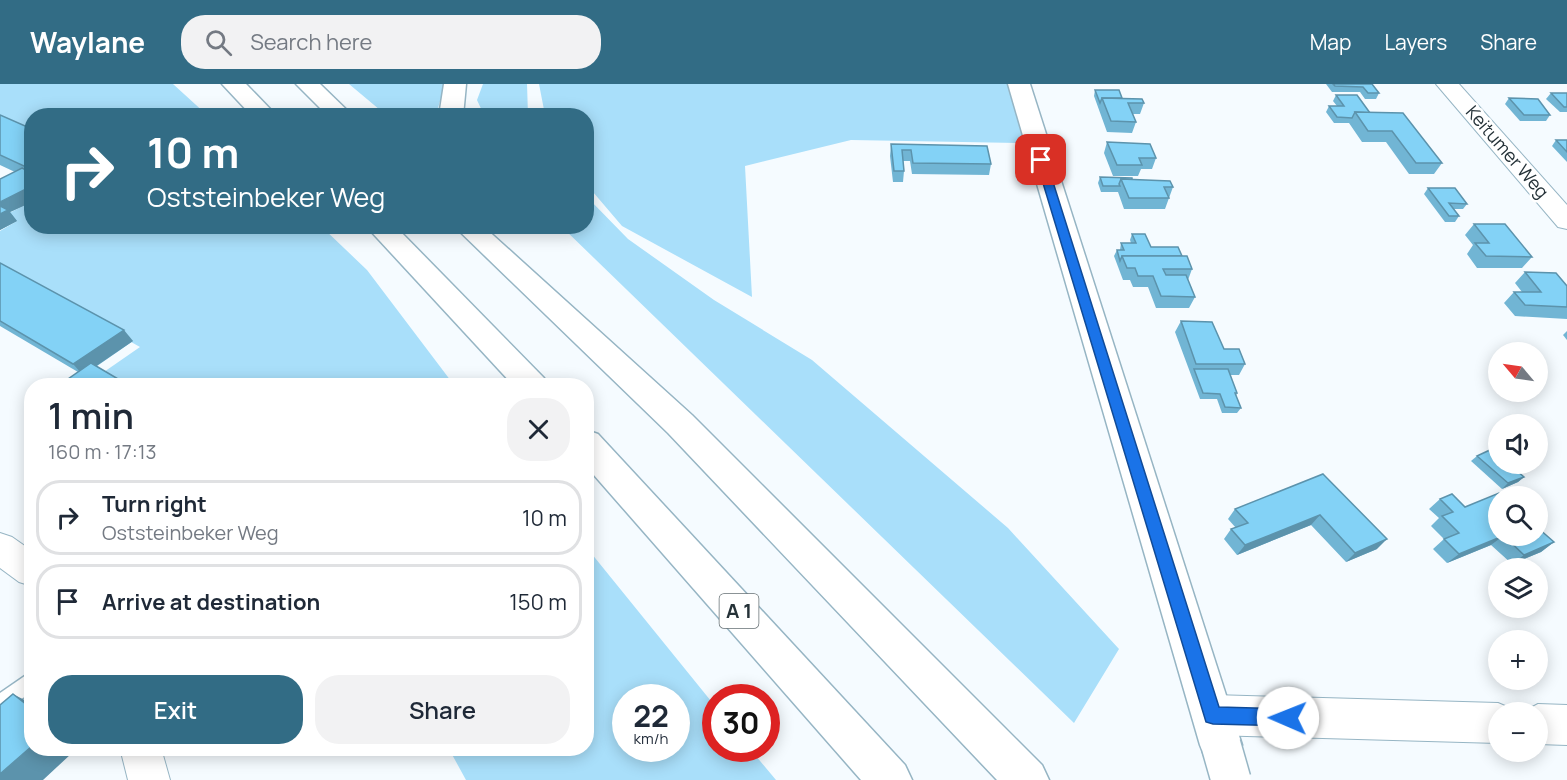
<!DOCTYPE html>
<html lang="en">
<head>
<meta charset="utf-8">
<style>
	body { margin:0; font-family:Manrope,sans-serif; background:#f2f2f3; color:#1f2937; height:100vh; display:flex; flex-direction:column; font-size:22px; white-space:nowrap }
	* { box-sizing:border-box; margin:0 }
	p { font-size:20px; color:#747a83 }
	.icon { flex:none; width:33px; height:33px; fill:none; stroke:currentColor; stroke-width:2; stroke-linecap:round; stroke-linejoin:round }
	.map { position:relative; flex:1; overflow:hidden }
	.side { position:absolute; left:24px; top:294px; width:570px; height:378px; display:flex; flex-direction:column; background:#fff; border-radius:24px; box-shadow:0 3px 15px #0003 }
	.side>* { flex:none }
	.hud { position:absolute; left:24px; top:24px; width:570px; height:126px; border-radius:24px; box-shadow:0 3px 15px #0003; background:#326c85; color:#fff; overflow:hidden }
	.needle { width:39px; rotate:299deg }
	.buttons { position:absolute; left:1488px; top:258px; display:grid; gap:12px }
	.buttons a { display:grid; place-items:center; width:60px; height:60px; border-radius:50%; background:#fff; box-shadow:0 3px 15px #0003; font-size:30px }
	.speed { position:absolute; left:612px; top:600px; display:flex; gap:12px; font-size:30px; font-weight:700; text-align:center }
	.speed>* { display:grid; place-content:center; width:78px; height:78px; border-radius:50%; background:#fff; box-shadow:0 3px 15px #0003; line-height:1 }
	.speed small { font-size:15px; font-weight:400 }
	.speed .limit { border:9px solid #d22; background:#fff; color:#111 }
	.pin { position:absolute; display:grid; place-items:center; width:51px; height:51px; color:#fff; margin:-26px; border-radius:12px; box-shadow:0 3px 9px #0006 }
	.me { position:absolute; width:66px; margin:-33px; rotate:271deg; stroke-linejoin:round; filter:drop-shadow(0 0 4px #0008) }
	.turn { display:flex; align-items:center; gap:21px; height:126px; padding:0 24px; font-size:27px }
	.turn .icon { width:78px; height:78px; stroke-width:2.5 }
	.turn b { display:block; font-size:42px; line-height:51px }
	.round { display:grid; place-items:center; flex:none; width:63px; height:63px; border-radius:24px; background:#f2f2f3 }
	.headline { display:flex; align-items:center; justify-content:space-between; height:102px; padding:0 24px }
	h1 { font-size:36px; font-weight:600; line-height:45px }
	.cta { display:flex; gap:12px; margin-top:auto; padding:12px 24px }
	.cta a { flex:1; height:69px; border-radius:24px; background:#326c85; color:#fff; font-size:24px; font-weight:600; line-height:69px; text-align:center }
	.cta a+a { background:#f2f2f3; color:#1f2937 }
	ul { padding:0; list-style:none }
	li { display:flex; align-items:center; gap:18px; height:75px; margin:0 12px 9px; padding:0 12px; border:3px solid #e0e1e3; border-radius:24px }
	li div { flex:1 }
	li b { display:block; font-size:22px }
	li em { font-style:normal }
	header { display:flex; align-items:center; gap:36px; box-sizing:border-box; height:84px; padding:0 30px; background:#326c85; color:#fff }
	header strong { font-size:28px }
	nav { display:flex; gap:33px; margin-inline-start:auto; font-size:21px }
	.search { width:420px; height:54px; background:#f2f2f3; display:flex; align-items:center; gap:15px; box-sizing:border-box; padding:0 21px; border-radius:24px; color:#747a83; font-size:22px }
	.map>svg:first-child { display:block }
	.green { fill:#a9dffa; fill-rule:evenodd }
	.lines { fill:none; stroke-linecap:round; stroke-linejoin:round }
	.lane-casing { stroke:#96b5c4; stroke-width:3 }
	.street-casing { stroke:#96b5c4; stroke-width:2 }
	.secondary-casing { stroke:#96b5c4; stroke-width:3 }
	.highway-casing { stroke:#96b5c4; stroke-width:3 }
	.lane { fill:#fff; fill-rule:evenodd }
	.street { fill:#fff; fill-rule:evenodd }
	.secondary { fill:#fff; fill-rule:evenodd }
	.highway { fill:#fff; fill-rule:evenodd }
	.secondary-bridge-casing { stroke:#96b5c4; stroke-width:42; stroke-linecap:butt }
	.secondary-bridge { stroke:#fff; stroke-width:39 }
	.wall { fill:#71b5d4 }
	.shaded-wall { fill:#5c93ac }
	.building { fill:#83d2f6; stroke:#5c93ac; stroke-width:1.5 }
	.route { fill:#1a73e8; stroke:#114b97; stroke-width:1.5 }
	.labels { text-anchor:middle; stroke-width:5; stroke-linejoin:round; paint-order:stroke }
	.far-street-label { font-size:18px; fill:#253238; stroke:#fff }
	.shield { fill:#fff; stroke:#667074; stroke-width:1.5 }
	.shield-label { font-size:20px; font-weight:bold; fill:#253238 }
</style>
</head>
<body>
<header>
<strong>Waylane</strong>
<div class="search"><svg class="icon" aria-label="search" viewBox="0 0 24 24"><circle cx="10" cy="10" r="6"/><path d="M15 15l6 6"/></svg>Search here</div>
<nav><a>Map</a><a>Layers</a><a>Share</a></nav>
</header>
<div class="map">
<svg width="1567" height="696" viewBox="0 0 1567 696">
	<rect width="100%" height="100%" fill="#f5fbff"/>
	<!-- green -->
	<g class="green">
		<polygon points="0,0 173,0 207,31 32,32 31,55 0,40"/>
		<polygon points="349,0 445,0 438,24 440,31 386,31"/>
		<polygon points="483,0 527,0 528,31 484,31 477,16"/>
		<polygon points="539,0 1009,0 1025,59 851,56 745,82 752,213 622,142 587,101 586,32 545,31"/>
		<polygon points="587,113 628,155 714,216 812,276 1008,444 1119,565 1074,639 562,143 586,142"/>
		<polygon points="31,118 32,142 322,143 367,186 454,301 121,301 101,290 140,263 0,184 0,147 17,137 5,131"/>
		<path d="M 587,464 L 715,622 L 716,664 L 750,665 L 776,696 L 466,696 L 449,665 L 586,664 ZM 626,614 L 676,614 L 676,664 L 626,664 Z"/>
	</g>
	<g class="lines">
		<defs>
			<polygon id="lane" points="32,587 32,608 0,629 0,609"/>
			<g id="street">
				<polygon points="1436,0 1459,0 1567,121 1567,145 1558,143"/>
				<polygon points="0,449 12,453 32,467 32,502 19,498 0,484"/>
				<polygon points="1213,611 1498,619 1512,625 1514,628 1498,628 1498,659 1213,651 1199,645 1193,631 1199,617"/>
				<polygon points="1538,620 1567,621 1567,661 1538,660 1538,628 1523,628"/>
				<polygon points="120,664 161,664 170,696 128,696"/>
			</g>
			<polygon id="secondary" points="1008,0 1030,0 1242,661 1236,676 1221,682 1206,676 1200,661"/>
			<g id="highway">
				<polygon points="222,0 246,0 277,32 252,32"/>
				<polygon points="296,0 320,0 353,32 328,32"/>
				<polygon points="444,0 466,0 463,32 439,32"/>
				<polygon points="366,142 395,142 544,294 549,302 514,302"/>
				<polygon points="454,142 483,142 692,331 1042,681 1049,696 997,696 668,349"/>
				<polygon points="586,346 598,350 905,681 912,696 861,696 586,382"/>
			</g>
		</defs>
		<!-- lane casing -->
		<use href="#lane" class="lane-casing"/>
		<!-- street casing -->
		<use href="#street" class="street-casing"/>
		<!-- secondary casing -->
		<use href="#secondary" class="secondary-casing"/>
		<!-- highway casing -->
		<use href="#highway" class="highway-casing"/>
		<!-- lane -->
		<use href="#lane" class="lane"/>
		<!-- street -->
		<use href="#street" class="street"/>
		<!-- secondary -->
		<use href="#secondary" class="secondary"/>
		<!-- highway -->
		<use href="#highway" class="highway"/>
		<defs>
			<polyline id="secondary-bridge" points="1221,661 1231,696"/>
		</defs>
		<!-- secondary-bridge casing -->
		<use href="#secondary-bridge" class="secondary-bridge-casing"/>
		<!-- secondary-bridge -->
		<use href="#secondary-bridge" class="secondary-bridge"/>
	</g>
	<!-- wall -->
	<g class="wall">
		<polygon points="1326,0 1372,0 1379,9 1376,15 1365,15 1360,8 1332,8"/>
		<polygon points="1095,6 1122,14 1144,19 1140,30 1133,30 1136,38 1132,49 1107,48 1094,12"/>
		<polygon points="1551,9 1567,9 1567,28 1560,28 1546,15"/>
		<polygon points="1336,11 1370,29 1442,79 1434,90 1409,90 1386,58 1362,58 1349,39 1334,39 1326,28 1329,22 1337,22 1333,17"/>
		<polygon points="1509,14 1550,31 1546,37 1520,37 1505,20"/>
		<polygon points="0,31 32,45 32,118 10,128 17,137 0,146 15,88 0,81"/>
		<polygon points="1556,56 1567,56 1567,78 1552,62"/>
		<polygon points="1107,58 1156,74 1152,85 1141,85 1138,92 1113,92 1104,69"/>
		<polygon points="891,60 991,80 989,91 912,90 910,77 903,77 904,87 903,98 893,98 890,72"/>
		<polygon points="1100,93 1173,103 1165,125 1124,125 1118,108 1101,108 1098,99"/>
		<polygon points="1428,104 1467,120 1463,125 1454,125 1459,132 1455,138 1445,138 1424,110"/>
		<polygon points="1474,140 1532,173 1522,184 1477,184 1467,170 1473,161 1465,151"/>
		<polygon points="1132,150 1151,163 1182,172 1192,185 1188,196 1195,213 1189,224 1156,224 1148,203 1133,203 1130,196 1123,196 1114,172 1117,166 1120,166 1121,159 1131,159 1130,156"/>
		<polygon points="0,179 133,257 97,282 78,288 0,242"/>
		<polygon points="1525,188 1567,202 1567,235 1515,232 1504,219 1514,208 1522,208 1515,199"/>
		<polygon points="1181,237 1224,265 1245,280 1239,291 1230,291 1237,309 1236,312 1241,324 1237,329 1222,329 1217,315 1200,315 1175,248"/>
		<polygon points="1567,247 1567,256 1563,251"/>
		<polygon points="1477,372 1524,393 1518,398 1502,405 1471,377"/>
		<polygon points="1323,390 1377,465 1346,478 1311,441 1237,471 1224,455 1231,445 1236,444 1228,435 1235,425"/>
		<polygon points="1440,415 1465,423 1554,458 1541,468 1512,480 1491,461 1447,479 1433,465 1444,455 1431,442 1439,434 1429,425"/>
	</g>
	<!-- shaded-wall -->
	<g class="shaded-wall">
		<polygon points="32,81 32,90 26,83"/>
		<polygon points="32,102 32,118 10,128 17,137 0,146 0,118"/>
		<polygon points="124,246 133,257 83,291 73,280"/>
		<polygon points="1524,393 1518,398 1502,405 1508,399"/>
		<polygon points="1320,431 1311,441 1237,471 1245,461"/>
		<polygon points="1546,433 1538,440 1538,436"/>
		<polygon points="1503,452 1491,461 1447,479 1459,470"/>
		<polygon points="1387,455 1377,465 1346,478 1355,469"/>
		<polygon points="1554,458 1541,468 1512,480 1524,471"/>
		<polygon points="13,610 32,620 32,625"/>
		<polygon points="32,662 32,664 68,664 66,666 71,670 43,696 0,696 0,690"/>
	</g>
	<!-- building -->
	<g class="building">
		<polygon points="1333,0 1372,0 1379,9 1368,9 1363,3 1335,2"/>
		<polygon points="1095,6 1119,6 1122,14 1102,14 1100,19"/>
		<polygon points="1551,9 1567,9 1567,23 1564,23"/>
		<polygon points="1336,11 1357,11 1370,29 1355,28 1352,34 1337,33 1329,22 1344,22"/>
		<polygon points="1102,14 1142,15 1144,19 1128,19 1136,38 1111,37"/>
		<polygon points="1509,14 1538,15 1550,31 1524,31"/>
		<polygon points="1355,28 1403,29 1442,79 1416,79 1392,47 1368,47"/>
		<polygon points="0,31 32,45 32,81 26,83 0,71"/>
		<polygon points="1556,56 1567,56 1567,68"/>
		<polygon points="1107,58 1150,60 1156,74 1139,74 1142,81 1117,81"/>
		<polygon points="891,60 987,62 991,80 913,79 911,66 902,66 904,87 894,87"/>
		<polygon points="22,84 32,89 32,102 0,118 0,95"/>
		<polygon points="1100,93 1132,94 1132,96 1121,95 1119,100 1120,102 1103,102"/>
		<polygon points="1121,95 1170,97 1173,103 1164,103 1169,114 1129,114"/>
		<polygon points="1428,104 1455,104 1467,120 1449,119 1459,132 1449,132"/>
		<polygon points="0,122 8,126 0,130"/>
		<polygon points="1474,140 1505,140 1532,173 1486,172 1475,159 1489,159"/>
		<polygon points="1132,150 1145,150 1151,163 1178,163 1182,172 1122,172 1120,177 1117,166 1124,166 1121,159 1136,159"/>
		<polygon points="1122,172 1187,172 1192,185 1163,185 1166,191 1186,191 1195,213 1161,212 1153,192 1138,192 1135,184 1127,184"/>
		<polygon points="0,179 124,246 73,280 0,237"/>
		<polygon points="1525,188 1556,189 1567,202 1567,223 1525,221 1514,208 1541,208"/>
		<polygon points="1181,237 1212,238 1224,265 1239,265 1245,280 1196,280"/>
		<polygon points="91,279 130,302 58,302"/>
		<polygon points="1194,285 1228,285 1237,309 1235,309 1241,324 1225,323 1220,310 1203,309"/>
		<polygon points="1492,365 1498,371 1498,380 1509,380 1524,393 1508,399 1477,372"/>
		<polygon points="1323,390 1387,455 1355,469 1320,431 1245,461 1231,445 1248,439 1235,425"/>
		<polygon points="1499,409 1503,412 1498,412 1498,452 1503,452 1459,470 1444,455 1459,449 1442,432 1453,428 1440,415 1452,410 1465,423"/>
		<polygon points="1538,425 1546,433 1538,436"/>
		<polygon points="1538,444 1554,458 1524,471 1504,452 1538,452"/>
		<polygon points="13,610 32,625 32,662 0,690 0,621"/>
	</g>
	<!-- route -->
	<polygon class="route" points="1041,73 1046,76 1219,623 1288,625 1294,628 1297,634 1294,640 1288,642 1213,640 1206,638 1036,76"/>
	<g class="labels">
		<!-- far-street labels -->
		<g class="far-street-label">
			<text transform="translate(1507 68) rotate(49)" y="6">Keitumer Weg</text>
		</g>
		<!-- shield labels -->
		<rect class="shield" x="719.5" y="510" width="39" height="34" rx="4.5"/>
		<g class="shield-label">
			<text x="739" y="534">A 1</text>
		</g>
	</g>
</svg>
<div class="buttons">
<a><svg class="needle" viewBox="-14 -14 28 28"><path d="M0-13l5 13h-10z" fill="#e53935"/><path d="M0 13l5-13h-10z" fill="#747a83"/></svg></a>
<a><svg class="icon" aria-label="sound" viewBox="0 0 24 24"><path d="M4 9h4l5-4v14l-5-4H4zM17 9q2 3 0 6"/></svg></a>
<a><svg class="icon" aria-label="search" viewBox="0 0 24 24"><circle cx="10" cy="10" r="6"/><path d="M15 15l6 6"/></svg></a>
<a><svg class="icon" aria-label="layers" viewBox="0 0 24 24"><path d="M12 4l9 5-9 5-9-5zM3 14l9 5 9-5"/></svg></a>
<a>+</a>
<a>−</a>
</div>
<div class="speed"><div>22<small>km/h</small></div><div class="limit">30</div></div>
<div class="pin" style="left:1041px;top:76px;background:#d93025"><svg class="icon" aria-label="arrive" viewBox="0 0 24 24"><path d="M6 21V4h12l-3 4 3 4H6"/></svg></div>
<svg class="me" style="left:1288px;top:634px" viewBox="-20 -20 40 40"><circle r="19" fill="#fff"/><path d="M0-13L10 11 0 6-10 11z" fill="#1a73e8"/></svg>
<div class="hud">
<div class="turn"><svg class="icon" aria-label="right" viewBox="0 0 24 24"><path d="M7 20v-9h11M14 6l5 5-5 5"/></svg><div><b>10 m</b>Oststeinbeker Weg</div></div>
</div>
<section class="side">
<div class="headline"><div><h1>1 min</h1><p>160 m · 17:13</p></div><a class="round"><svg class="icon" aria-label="close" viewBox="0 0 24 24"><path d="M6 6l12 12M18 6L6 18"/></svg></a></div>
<ul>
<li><svg class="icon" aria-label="right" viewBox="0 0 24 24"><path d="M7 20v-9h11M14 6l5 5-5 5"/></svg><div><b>Turn right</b><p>Oststeinbeker Weg</p></div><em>10 m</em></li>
<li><svg class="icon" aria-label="arrive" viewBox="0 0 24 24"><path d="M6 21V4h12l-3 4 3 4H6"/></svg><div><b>Arrive at destination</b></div><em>150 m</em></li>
</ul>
<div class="cta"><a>Exit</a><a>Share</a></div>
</section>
</div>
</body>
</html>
